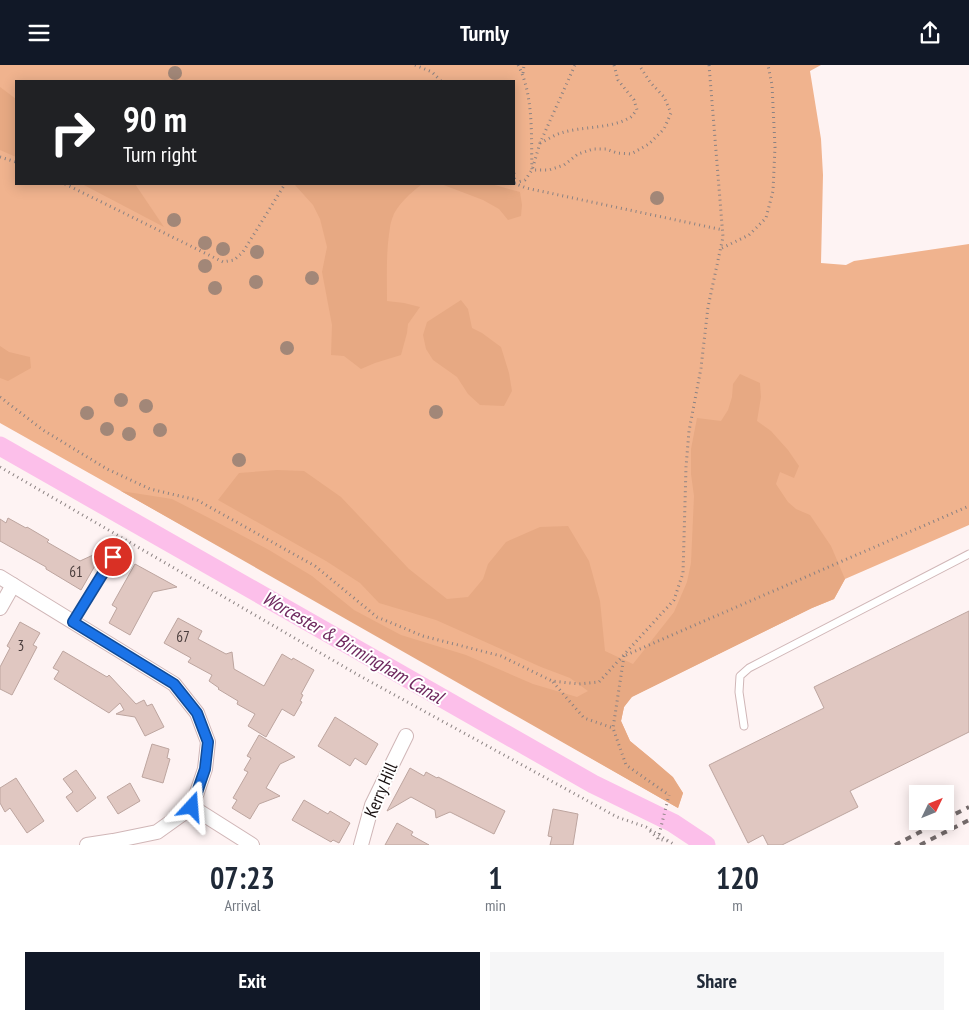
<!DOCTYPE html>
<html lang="en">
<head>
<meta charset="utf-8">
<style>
	body { margin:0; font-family:"PT Sans Narrow",sans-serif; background:#f6f6f7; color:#1f2937; height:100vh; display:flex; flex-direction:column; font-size:19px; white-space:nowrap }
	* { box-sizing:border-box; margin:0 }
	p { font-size:16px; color:#747a83 }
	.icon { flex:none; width:28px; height:28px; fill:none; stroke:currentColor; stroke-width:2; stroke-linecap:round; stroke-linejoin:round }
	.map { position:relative; height:780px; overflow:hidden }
	.sheet { display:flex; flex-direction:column; background:#fff; flex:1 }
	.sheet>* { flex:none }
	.guide { position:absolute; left:15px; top:15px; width:500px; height:105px; border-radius:0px; box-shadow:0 2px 12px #0003; background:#202124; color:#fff; overflow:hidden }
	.needle { width:32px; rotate:47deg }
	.controls { position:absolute; left:909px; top:720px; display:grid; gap:10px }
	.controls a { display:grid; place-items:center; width:45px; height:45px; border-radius:0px; background:#fff; box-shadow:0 2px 12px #0003; font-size:25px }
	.pin { position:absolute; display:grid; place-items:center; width:42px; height:42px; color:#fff; margin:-21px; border:2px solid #fff; border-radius:50%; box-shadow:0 1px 5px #0007 }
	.me { position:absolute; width:55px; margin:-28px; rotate:19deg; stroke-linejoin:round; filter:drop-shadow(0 0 4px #0008) }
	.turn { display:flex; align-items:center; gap:18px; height:105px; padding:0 25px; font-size:22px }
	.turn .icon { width:65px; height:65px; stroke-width:2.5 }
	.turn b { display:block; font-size:35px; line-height:42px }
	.eta { display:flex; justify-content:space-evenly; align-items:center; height:85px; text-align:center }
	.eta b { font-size:30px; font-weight:700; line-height:35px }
	.button { display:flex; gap:10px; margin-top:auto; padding:10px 25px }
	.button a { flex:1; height:58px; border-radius:0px; background:#111827; color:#fff; font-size:20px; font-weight:700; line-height:58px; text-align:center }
	.button a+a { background:#f6f6f7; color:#1f2937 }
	header { display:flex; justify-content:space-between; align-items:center; height:65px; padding:0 25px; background:#111827; color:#fff; font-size:22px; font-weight:700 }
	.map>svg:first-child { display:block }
	.green { fill:#f0b38e; fill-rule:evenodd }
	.forest { fill:#e7a983 }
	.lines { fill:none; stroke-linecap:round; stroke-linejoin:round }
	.canal { stroke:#fcbfea; stroke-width:19 }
	.building { fill:#e0c7c1; stroke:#bda59f }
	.service-casing { stroke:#d0b6b7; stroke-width:9 }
	.minor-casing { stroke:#d0b6b7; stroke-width:16 }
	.path { stroke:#8b8282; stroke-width:3; stroke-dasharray:1 4; stroke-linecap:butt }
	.service { stroke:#fff; stroke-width:7 }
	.minor { stroke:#fff; stroke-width:14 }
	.rail { stroke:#736a6a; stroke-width:4; stroke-dasharray:6 6; stroke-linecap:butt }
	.path-bridge { stroke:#8b8282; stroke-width:3; stroke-dasharray:1 4; stroke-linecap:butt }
	.tree { fill:#a28778 }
	.route-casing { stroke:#114b97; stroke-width:12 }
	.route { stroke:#1a73e8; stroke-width:9 }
	.labels { text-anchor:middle; stroke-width:4; stroke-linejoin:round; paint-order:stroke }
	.number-label { font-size:15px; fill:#493d3c }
	.street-label { font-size:18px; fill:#170f0f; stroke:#fff }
	.water-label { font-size:19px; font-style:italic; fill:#6f295f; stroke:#fff }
</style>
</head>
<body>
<header><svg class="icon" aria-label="menu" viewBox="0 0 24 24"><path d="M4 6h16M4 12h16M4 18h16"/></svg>Turnly<svg class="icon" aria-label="share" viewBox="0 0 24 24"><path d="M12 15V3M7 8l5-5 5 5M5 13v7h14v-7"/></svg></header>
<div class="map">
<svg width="969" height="780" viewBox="0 0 969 780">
	<rect width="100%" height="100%" fill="#fef3f3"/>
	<!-- green -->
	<path class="green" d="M 0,0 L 821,0 L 810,6 L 821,74 L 823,110 L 821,198 L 846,200 L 854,196 L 969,179 L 969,460 L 845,514 L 834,534 L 812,543 L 631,632 L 624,642 L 621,656 L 630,676 L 653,695 L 673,713 L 683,728 L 678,743 L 363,562 L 0,358 ZM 16,16 L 514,16 L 514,119 L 16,119 Z"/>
	<!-- forest -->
	<g class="forest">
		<polygon points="0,22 16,34 16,92 0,85"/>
		<polygon points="82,119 135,119 164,162"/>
		<path d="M 295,119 L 422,119 C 411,128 396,140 392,154 C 390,159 390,164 389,169 C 386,191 387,214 387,236 L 404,238 L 420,242 L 408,259 L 407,268 L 401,290 L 375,298 L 361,304 L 344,291 L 331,290 L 332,260 L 322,207 L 327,182 L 320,154 L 313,140 L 295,120 Z"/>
		<polygon points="441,119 491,119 520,127 522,140 521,151 508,155 499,144 483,135"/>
		<polygon points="461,235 468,244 472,263 482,268 501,282 509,308 512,326 504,341 480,340 468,329 457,312 433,295 426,284 423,270 427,257"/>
		<polygon points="0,281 9,287 30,292 31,303 8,316 0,313"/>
		<polygon points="740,309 760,318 761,332 757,356 771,366 788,385 799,401 794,413 780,407 776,419 788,437 796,444 810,450 831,481 845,514 834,534 812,543 632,632 624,642 621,656 630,676 653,695 673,712 683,728 678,743 121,426 172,434 211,454 269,485 312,511 354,545 401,570 466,590 533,619 577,632 588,626 570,613 541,602 436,555 379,538 360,518 326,496 218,435 239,408 277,405 304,406 341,432 409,504 447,534 468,532 483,514 488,499 506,477 540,462 568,461 589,496 600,536 605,586 633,599 674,547 687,517 691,498 694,431 691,409 691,384 697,353 721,356 728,345 732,332 733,319"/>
	</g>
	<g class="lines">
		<!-- canal -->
		<polyline class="canal" points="0,381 593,719 673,758 706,780"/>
	</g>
	<!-- building -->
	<g class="building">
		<polygon points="8,453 26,463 27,462 49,475 47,477 80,496 104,485 81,525 46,504 46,502 0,476 0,454 6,458"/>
		<polygon points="135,499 177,522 153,527 130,570 109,558 117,543 112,540"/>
		<polygon points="969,546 969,667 850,726 858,742 782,780 768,780 763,770 748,778 709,700 824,643 814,622"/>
		<polygon points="178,553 202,566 198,574 226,589 232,587 234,604 264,621 282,589 292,595 293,593 314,605 301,629 303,630 300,636 302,637 294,651 282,644 266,672 248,661 255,649 237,639 238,636 218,624 219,623 209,616 212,610 188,597 191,593 164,578"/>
		<polygon points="20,557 40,568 33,580 37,582 12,630 0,624 0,602 10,583 7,581"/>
		<polygon points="63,586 107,612 109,610 136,639 144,635 147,641 152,639 164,662 145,671 135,652 116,649 124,645 120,638 109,648 54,614 59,606 53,603"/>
		<polygon points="335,652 378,679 366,700 355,693 350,701 318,681"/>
		<polygon points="259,670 295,692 280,699 266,723 280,731 259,739 250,754 232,743 237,735 233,733 248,707 244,705 251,693 247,691"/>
		<polygon points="152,679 169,684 167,693 170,694 163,718 142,712"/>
		<polygon points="410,703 424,711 426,707 437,713 438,712 505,746 494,769 450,747 436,753 435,745 411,732 387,746"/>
		<polygon points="76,705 96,733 77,747 66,732 73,727 63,714"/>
		<polygon points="16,713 44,756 27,768 10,743 5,747 0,738 0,723"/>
		<polygon points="130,718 140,736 118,749 107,732"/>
		<polygon points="304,735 328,749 330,746 350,758 339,778 333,775 331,777 292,755"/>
		<polygon points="553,744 578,749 573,780 550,780 552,772 548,771"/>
		<polygon points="397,758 413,767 411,770 429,780 385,780"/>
	</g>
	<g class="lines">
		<defs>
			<g id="service">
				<polyline points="73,557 113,492"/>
				<polyline points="744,661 739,627 740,611 749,603 969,489"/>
			</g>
			<g id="minor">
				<polyline points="0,512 174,619 197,648 208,677 205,704 192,742 157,767 113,776 87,780"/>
				<polyline points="0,543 13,520"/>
				<polyline points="192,742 252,780"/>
				<polyline points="361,780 372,740 406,671"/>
			</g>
		</defs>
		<!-- service casing -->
		<use href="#service" class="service-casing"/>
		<!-- minor casing -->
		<use href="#minor" class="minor-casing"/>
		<!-- path -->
		<g class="path">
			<polyline points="415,0 432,7 441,16"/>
			<path d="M 518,0 C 534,30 531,72 532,105 L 549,105 L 564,100 L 578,89 L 593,84 L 606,84 L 617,88 L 631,89 L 649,79 L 664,64 L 671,48 L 664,32 L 650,17 L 639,0"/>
			<polyline points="523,8 524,0"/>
			<path d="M 540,78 C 547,75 554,70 561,68 C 582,61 610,64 629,53 C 632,52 634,48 637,45 L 634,35 L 618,15 L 614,0"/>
			<polyline points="0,92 16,97"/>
			<polyline points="514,108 515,118 525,115 532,105 540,78 575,0"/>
			<polyline points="514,118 526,123 723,165"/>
			<polyline points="65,119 223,197 234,195 243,187 285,119"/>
			<polyline points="722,183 749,170 766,153 773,126 775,82 772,20 768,0"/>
			<polyline points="0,332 43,365 107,404 150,424 197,435 315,501 377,552 423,571 501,591 552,616 579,619 599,617 674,535 683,508 686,402 689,366 701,303 708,242 723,172 709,0"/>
			<polyline points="0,402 360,611 617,752 646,762 675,780"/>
			<polyline points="626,590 969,441"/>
			<polyline points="624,591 613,663 626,700 669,730"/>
			<polyline points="553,617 584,653 613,663"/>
			<polyline points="650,766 658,774 667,776"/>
		</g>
		<!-- service -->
		<use href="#service" class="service"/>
		<!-- minor -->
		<use href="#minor" class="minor"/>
		<!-- rail -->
		<g class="rail">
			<polyline points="945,754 969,742"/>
			<polyline points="895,780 941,756"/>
			<polyline points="920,780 969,755"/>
		</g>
		<!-- path-bridge -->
		<polyline class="path-bridge" points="658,774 669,730"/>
	</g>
	<!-- trees -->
	<g class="tree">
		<circle cx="175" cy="8" r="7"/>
		<circle cx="657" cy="133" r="7"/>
		<circle cx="174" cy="155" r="7"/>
		<circle cx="205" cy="178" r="7"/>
		<circle cx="223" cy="184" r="7"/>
		<circle cx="257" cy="187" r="7"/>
		<circle cx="205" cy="201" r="7"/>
		<circle cx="312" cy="213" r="7"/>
		<circle cx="256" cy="217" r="7"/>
		<circle cx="215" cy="223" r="7"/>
		<circle cx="287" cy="283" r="7"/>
		<circle cx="121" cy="335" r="7"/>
		<circle cx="146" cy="341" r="7"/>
		<circle cx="436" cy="347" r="7"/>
		<circle cx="87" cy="348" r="7"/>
		<circle cx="107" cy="364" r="7"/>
		<circle cx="160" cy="365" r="7"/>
		<circle cx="129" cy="369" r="7"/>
		<circle cx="239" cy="395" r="7"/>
	</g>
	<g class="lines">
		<defs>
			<polyline id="route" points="113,492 73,557 174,619 197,648 208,677 205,704 192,742"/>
		</defs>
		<!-- route casing -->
		<use href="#route" class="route-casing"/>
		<!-- route -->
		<use href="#route" class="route"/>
	</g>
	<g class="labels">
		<!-- number labels -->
		<g class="number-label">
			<text x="76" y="512">61</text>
			<text x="183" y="577">67</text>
			<text x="21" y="586">3</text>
		</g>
		<!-- street labels -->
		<g class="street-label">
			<text transform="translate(381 725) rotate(-67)" y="6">Kerry Hill</text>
		</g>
		<!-- water labels -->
		<g class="water-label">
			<text transform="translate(353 582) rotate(30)" y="7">Worcester &amp; Birmingham Canal</text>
		</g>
	</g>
</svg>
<div class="controls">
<a><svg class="needle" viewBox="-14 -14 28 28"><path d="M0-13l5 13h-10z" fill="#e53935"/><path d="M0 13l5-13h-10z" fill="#747a83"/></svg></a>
</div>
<div class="pin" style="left:113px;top:492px;background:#d93025"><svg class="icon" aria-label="arrive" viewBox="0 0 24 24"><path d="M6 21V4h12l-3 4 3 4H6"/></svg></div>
<svg class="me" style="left:192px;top:742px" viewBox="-20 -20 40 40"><path d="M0-17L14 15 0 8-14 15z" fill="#1a73e8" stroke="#fff" stroke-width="4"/></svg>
<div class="guide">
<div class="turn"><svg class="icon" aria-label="right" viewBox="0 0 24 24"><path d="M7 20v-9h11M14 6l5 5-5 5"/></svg><div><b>90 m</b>Turn right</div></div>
</div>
</div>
<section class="sheet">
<div class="eta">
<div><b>07:23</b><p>Arrival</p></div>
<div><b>1</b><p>min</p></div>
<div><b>120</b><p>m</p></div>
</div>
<div class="button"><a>Exit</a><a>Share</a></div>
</section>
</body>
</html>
